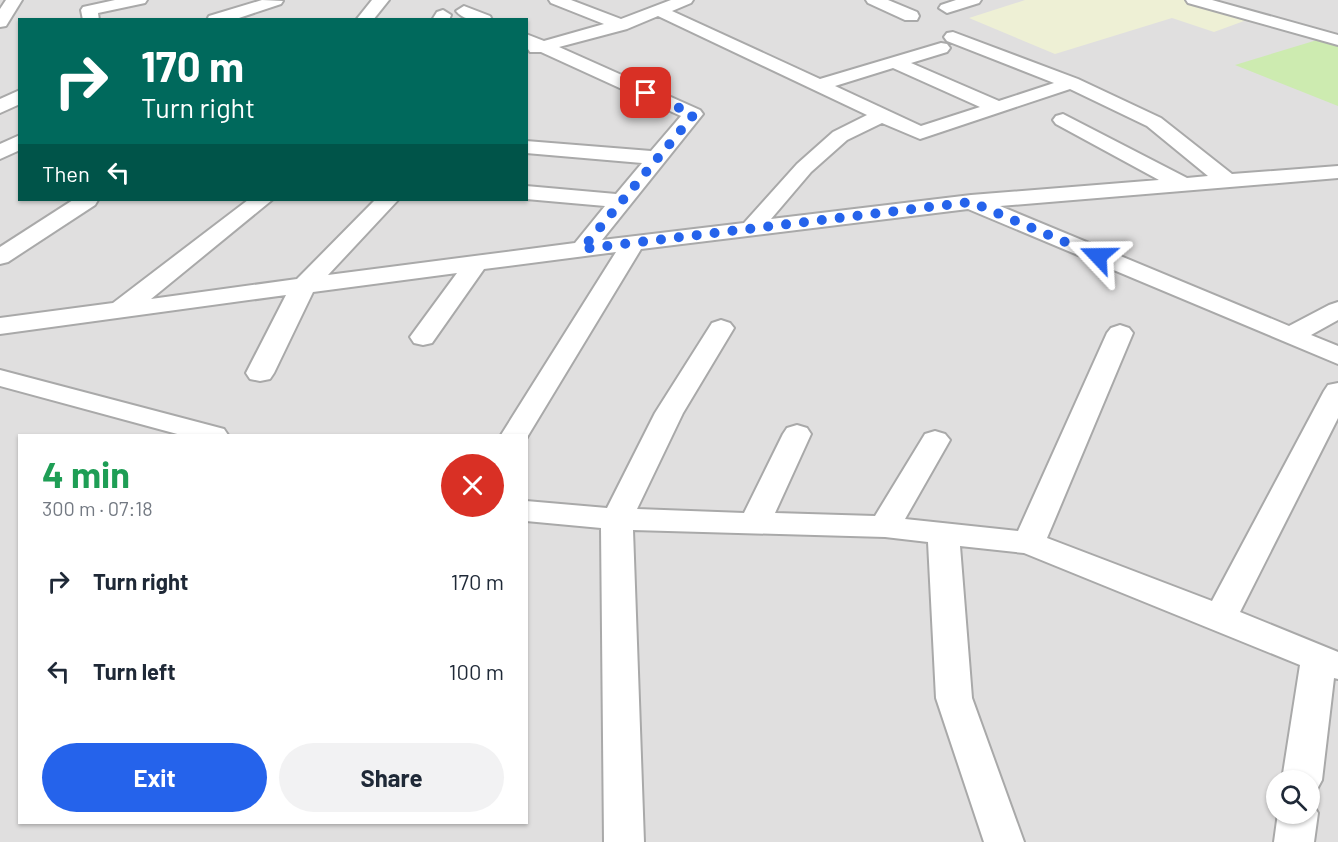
<!DOCTYPE html>
<html lang="en">
<head>
<meta charset="utf-8">
<style>
	body { margin:0; font-family:Barlow,sans-serif; background:#f2f2f3; color:#1f2937; height:100vh; display:flex; flex-direction:column; font-size:22px; white-space:nowrap }
	* { box-sizing:border-box; margin:0 }
	p { font-size:20px; color:#747a83 }
	.icon { flex:none; width:33px; height:33px; fill:none; stroke:currentColor; stroke-width:2; stroke-linecap:round; stroke-linejoin:round }
	.map { position:relative; flex:1; overflow:hidden }
	.side { position:absolute; left:18px; top:434px; width:510px; height:390px; display:flex; flex-direction:column; background:#fff; border-radius:0px; box-shadow:0 2px 4px #0004 }
	.side>* { flex:none }
	.guide { position:absolute; left:18px; top:18px; width:510px; height:183px; border-radius:0px; box-shadow:0 2px 4px #0004; background:#00695c; color:#fff; overflow:hidden }
	.tools { position:absolute; left:1266px; top:770px; display:grid; gap:12px }
	.tools a { display:grid; place-items:center; width:54px; height:54px; border-radius:50%; background:#fff; box-shadow:0 2px 4px #0004; font-size:30px }
	.pin { position:absolute; display:grid; place-items:center; width:51px; height:51px; color:#fff; margin:-26px; border-radius:12px; box-shadow:0 3px 9px #0006 }
	.me { position:absolute; width:66px; margin:-33px; rotate:293deg; stroke-linejoin:round; filter:drop-shadow(0 0 4px #0008) }
	.turn { display:flex; align-items:center; gap:21px; height:126px; padding:0 24px; font-size:27px }
	.turn .icon { width:78px; height:78px; stroke-width:2.5 }
	.turn b { display:block; font-size:42px; line-height:51px }
	.then { display:flex; align-items:center; height:57px; padding:0 24px; background:#0003; gap:12px; font-size:22px }
	.round { display:grid; place-items:center; flex:none; width:63px; height:63px; border-radius:32px; background:#f2f2f3 }
	.headline { display:flex; align-items:center; justify-content:space-between; height:102px; padding:0 24px }
	h1 { font-size:36px; font-weight:700; line-height:45px; color:#1e9e55 }
	.button { display:flex; gap:12px; margin-top:auto; padding:12px 24px }
	.button a { flex:1; height:69px; border-radius:36px; background:#2563eb; color:#fff; font-size:24px; font-weight:700; line-height:69px; text-align:center }
	.button a+a { background:#f2f2f3; color:#1f2937 }
	ul { padding:0; list-style:none }
	li { display:flex; align-items:center; gap:18px; height:90px; padding:0 24px }
	li div { flex:1 }
	li b { display:block; font-size:22px }
	li em { font-style:normal }
	.map>svg:first-child { display:block }
	.residential { fill:#e0dfdf; fill-rule:evenodd }
	.farmland { fill:#eef0d5 }
	.grass { fill:#cdebb0 }
	.lines { fill:none; stroke-linecap:round; stroke-linejoin:round }
	.minor-casing { stroke:#a9a9a9; stroke-width:4 }
	.minor { fill:#fff; fill-rule:evenodd }
	.route { stroke:#2563eb; stroke-width:10; stroke-dasharray:0 18 }
</style>
</head>
<body>
<div class="map">
<svg width="1338" height="842" viewBox="0 0 1338 842">
	<rect width="100%" height="100%" fill="#f2efe9"/>
	<!-- residential -->
	<path class="residential" d="M 0,0 L 1338,0 L 1338,842 L 0,842 ZM 20,20 L 526,20 L 526,200 L 20,200 ZM 20,435 L 526,435 L 526,822 L 20,822 ZM 1276,780 L 1310,780 L 1310,813 L 1276,813 Z"/>
	<!-- farmland -->
	<polygon class="farmland" points="1025,0 1194,0 1255,17 1214,32 1172,18 1055,54 969,18"/>
	<!-- grass -->
	<polygon class="grass" points="1327,37 1338,40 1338,106 1235,65"/>
	<g class="lines">
		<defs>
			<g id="minor">
				<polygon points="6,0 22,0 6,26 0,27 0,9"/>
				<polygon points="115,0 147,0 145,3 98,13 99,20 83,20 81,10 83,7"/>
				<polygon points="262,0 283,1 281,4 233,20 207,20 209,16"/>
				<polygon points="372,0 389,0 373,20 356,20"/>
				<path d="M 549,0 L 571,0 L 621,19 L 671,0 L 693,0 L 691,3 L 672,11 L 820,79 L 941,43 L 947,44 L 950,48 L 947,52 L 911,63 L 999,101 L 1054,83 L 947,41 L 944,37 L 947,33 L 953,32 L 1078,79 L 1161,118 L 1232,174 L 1338,166 L 1338,178 L 1000,206 L 1289,326 L 1329,305 L 1338,302 L 1338,320 L 1311,335 L 1338,346 L 1338,364 L 968,209 L 641,249 L 526,439 L 526,435 L 501,435 L 616,252 L 484,269 L 432,343 L 423,345 L 414,343 L 410,337 L 457,273 L 313,292 L 274,373 L 270,379 L 260,381 L 250,379 L 246,373 L 286,295 L 0,334 L 0,318 L 113,303 L 248,200 L 272,200 L 151,299 L 297,279 L 375,200 L 398,200 L 328,275 L 575,243 L 605,206 L 526,199 L 526,186 L 616,194 L 642,163 L 526,153 L 526,141 L 651,151 L 681,116 L 541,52 L 530,52 L 526,46 L 526,34 L 544,41 L 604,24 L 551,3 ZM 658,16 L 867,115 L 833,132 L 797,164 L 744,223 L 602,240 L 703,114 L 700,110 L 559,47 L 627,29 ZM 893,68 L 980,107 L 921,126 L 835,86 ZM 1070,89 L 1147,126 L 1208,176 L 1187,178 L 1063,114 L 1056,116 L 1053,120 L 1056,124 L 1159,180 L 971,195 L 771,219 L 811,172 L 847,140 L 882,123 L 920,139 Z"/>
				<polygon points="866,0 888,0 917,12 919,16 917,20 905,20 868,3"/>
				<polygon points="956,0 981,0 979,3 947,13 939,8 941,5"/>
				<polygon points="1186,0 1212,0 1338,35 1338,45 1188,3"/>
				<path d="M 464,6 L 490,16 L 492,20 C 479,20 465,22 456,11 Z"/>
				<polygon points="443,10 451,15 449,20 432,20 437,12"/>
				<polygon points="20,90 20,104 0,113 0,99"/>
				<polygon points="20,135 20,150 0,159 0,144"/>
				<polygon points="73,200 98,200 95,205 8,262 0,264 0,247"/>
				<polygon points="721,320 730,323 734,328 683,413 637,509 744,513 783,434 787,428 797,425 807,428 811,434 775,513 875,516 925,434 935,431 945,434 950,440 905,519 1018,531 1107,333 1111,328 1120,325 1129,328 1133,333 1047,538 1212,601 1324,391 1328,385 1338,383 1338,418 1240,612 1338,652 1338,679 1334,678 1322,780 1316,791 1310,793 1310,780 1282,780 1300,665 1024,553 960,546 972,698 1024,842 984,842 936,698 928,542 885,537 633,530 644,842 604,842 601,528 526,521 526,501 607,508 655,413 712,323"/>
				<polygon points="0,370 224,429 228,435 181,435 0,386"/>
				<polygon points="1310,800 1318,813 1314,842 1274,842 1278,813 1310,813"/>
			</g>
		</defs>
		<!-- minor casing -->
		<use href="#minor" class="minor-casing"/>
		<!-- minor -->
		<use href="#minor" class="minor"/>
	</g>
	<g class="lines">
		<!-- route -->
		<polyline class="route" points="646,93 693,114 692,117 582,249 971,202 1098,256"/>
	</g>
</svg>
<div class="tools">
<a><svg class="icon" aria-label="search" viewBox="0 0 24 24"><circle cx="10" cy="10" r="6"/><path d="M15 15l6 6"/></svg></a>
</div>
<div class="pin" style="left:646px;top:93px;background:#d93025"><svg class="icon" aria-label="arrive" viewBox="0 0 24 24"><path d="M6 21V4h12l-3 4 3 4H6"/></svg></div>
<svg class="me" style="left:1098px;top:256px" viewBox="-20 -20 40 40"><path d="M0-17L14 15 0 8-14 15z" fill="#2563eb" stroke="#fff" stroke-width="4"/></svg>
<div class="guide">
<div class="turn"><svg class="icon" aria-label="right" viewBox="0 0 24 24"><path d="M7 20v-9h11M14 6l5 5-5 5"/></svg><div><b>170 m</b>Turn right</div></div>
<div class="then">Then<svg class="icon" aria-label="left" viewBox="0 0 24 24"><path d="M17 20v-9H6M10 6l-5 5 5 5"/></svg></div>
</div>
<section class="side">
<div class="headline"><div><h1>4 min</h1><p>300 m · 07:18</p></div><a class="round" style="background:#d93025;color:#fff"><svg class="icon" aria-label="close" viewBox="0 0 24 24"><path d="M6 6l12 12M18 6L6 18"/></svg></a></div>
<ul>
<li><svg class="icon" aria-label="right" viewBox="0 0 24 24"><path d="M7 20v-9h11M14 6l5 5-5 5"/></svg><div><b>Turn right</b></div><em>170 m</em></li>
<li><svg class="icon" aria-label="left" viewBox="0 0 24 24"><path d="M17 20v-9H6M10 6l-5 5 5 5"/></svg><div><b>Turn left</b></div><em>100 m</em></li>
</ul>
<div class="button"><a>Exit</a><a>Share</a></div>
</section>
</div>
</body>
</html>
